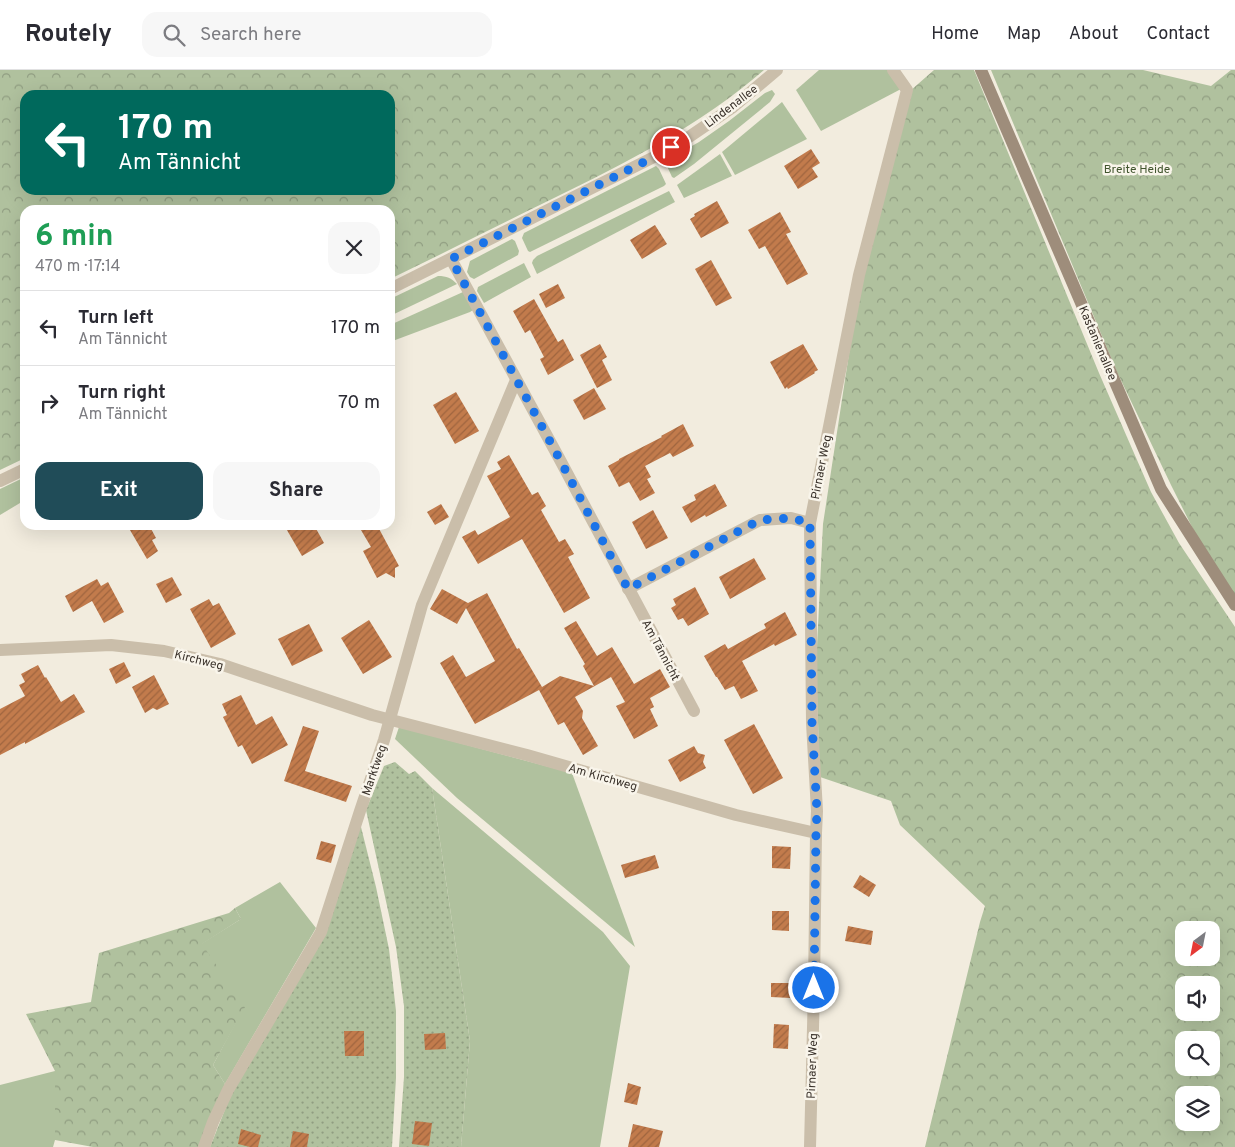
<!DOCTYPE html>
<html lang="en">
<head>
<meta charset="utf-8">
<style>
	body { margin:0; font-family:Overpass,sans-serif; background:#f7f7f7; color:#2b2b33; height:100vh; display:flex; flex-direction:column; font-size:19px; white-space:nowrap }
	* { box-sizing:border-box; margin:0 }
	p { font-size:16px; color:#7c7c81 }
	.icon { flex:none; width:28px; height:28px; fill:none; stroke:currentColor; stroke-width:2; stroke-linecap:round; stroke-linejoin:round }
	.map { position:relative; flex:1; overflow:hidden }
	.panel { position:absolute; left:20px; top:135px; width:375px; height:325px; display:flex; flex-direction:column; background:#fff; border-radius:15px; box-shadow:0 5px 20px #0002 }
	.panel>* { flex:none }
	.top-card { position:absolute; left:20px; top:20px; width:375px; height:105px; border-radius:15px; box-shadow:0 5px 20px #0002; background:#00695c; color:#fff; overflow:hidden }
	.needle { width:32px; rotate:212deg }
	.fabs { position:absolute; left:1175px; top:851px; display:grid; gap:10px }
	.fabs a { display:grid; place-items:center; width:45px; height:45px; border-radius:10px; background:#fff; box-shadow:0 5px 20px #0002; font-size:25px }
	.pin { position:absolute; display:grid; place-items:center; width:42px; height:42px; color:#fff; margin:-21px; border:2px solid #fff; border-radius:50%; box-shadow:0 1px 5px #0007 }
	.me { position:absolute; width:55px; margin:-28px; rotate:0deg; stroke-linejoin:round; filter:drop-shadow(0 0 4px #0008) }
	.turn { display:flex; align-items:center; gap:18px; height:105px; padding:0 15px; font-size:22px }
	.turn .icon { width:65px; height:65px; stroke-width:2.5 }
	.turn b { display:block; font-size:35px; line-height:42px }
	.round { display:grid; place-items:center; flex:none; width:52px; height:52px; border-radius:15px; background:#f7f7f7 }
	.summary { display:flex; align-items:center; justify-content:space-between; height:85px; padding:0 15px }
	h1 { font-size:30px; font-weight:700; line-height:38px; color:#1e9e55 }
	.cta { display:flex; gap:10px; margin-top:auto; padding:10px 15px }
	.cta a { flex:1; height:58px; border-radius:15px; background:#204c58; color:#fff; font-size:20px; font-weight:700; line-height:58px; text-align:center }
	.cta a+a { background:#f7f7f7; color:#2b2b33 }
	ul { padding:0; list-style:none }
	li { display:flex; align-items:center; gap:15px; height:75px; padding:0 15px; border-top:1px solid #e1e1e2 }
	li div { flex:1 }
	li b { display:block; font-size:19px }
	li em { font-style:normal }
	header { display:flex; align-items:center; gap:30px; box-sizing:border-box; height:70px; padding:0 25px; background:#fff; border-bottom:1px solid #e1e1e2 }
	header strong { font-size:24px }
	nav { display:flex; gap:28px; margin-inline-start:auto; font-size:18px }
	.search { width:350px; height:45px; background:#f7f7f7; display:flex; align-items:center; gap:12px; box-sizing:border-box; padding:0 18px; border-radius:15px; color:#7c7c81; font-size:19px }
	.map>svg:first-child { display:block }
	.grass { fill:#b0c19e }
	.forest { fill:url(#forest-crowns); fill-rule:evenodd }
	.garden { fill:url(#garden-dots) }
	.building { fill:url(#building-hatch) }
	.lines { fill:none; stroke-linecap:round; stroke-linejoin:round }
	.minor { stroke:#cabeaa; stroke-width:12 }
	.tertiary { stroke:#cabeaa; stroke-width:12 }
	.secondary { stroke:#9e8d7b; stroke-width:12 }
	.route { stroke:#1a73e8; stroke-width:9; stroke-dasharray:0 16.2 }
	.labels { text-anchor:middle; stroke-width:5; stroke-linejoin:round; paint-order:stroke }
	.street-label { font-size:12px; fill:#383029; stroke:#f9f5eb }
	.park-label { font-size:12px; fill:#41552e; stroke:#f9f5eb }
</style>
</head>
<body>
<header>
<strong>Routely</strong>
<div class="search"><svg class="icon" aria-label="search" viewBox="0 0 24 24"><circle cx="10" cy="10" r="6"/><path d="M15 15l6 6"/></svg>Search here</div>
<nav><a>Home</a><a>Map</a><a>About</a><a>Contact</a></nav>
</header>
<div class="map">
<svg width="1235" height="1077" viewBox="0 0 1235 1077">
	<defs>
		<pattern id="forest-crowns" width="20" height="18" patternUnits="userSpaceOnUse" patternTransform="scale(1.25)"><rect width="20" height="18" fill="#b0c19e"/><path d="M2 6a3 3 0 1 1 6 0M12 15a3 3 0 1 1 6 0" fill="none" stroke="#909d81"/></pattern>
		<pattern id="garden-dots" width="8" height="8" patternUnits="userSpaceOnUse" patternTransform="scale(1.25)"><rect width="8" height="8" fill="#b0c19e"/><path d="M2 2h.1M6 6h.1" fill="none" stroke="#909d81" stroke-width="1.8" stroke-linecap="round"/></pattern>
		<pattern id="building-hatch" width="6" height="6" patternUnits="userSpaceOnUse" patternTransform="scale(1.25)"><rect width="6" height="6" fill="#c27b4c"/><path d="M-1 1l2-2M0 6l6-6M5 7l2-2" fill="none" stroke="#9f653f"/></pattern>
	</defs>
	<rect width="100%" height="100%" fill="#f2ecde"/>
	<!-- grass -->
	<g class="grass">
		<polygon points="819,0 888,0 901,19 821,61 796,20"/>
		<polygon points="772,20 775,24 770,32 694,94 674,108 672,107 666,94 667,90 699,72 729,51 765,23"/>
		<polygon points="782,32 807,69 735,105 722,82"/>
		<polygon points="720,84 732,106 684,128 677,115"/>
		<polygon points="656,96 659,99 666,114 664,116 530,182 528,181 522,168 524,163"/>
		<polygon points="669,121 675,132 537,204 532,193 533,190 537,186"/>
		<polygon points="512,169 515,171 519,181 518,185 474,209 470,207 467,202 470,191"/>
		<polygon points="524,193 531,207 484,233 477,221 478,217"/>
		<path d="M 438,206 C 447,206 451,208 457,214 L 390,246 L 390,229 Z"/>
		<polygon points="463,222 473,240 470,242 390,272 390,255"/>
		<polygon points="25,407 25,430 0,445 0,419"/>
		<polygon points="399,657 572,703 635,877 457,728 395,669"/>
		<polygon points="432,718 603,862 630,896 600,1077 461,1077 470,971"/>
		<polygon points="280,812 316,858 225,1014 213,995 244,937 201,874 241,849 235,838"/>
		<polygon points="55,1001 55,1070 53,1077 0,1077 0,1015"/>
	</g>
	<!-- forest -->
	<g class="forest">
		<path d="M 0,0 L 764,0 C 701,55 626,93 550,130 C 497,156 444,183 390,209 L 390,140 L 25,140 L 25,388 L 0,400 ZM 25,25 L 390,25 L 390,120 L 25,120 Z"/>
		<path d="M 934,0 L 974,0 L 1099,303 L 1151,422 L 1179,473 L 1235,557 L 1235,1077 L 925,1077 L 980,852 L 985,836 L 900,755 L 891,731 L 820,707 L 816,597 L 823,454 L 861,205 L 910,21 ZM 1184,860 L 1211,860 L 1211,888 L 1184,888 ZM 1184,915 L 1211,915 L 1211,942 L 1184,942 ZM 1184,970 L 1211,970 L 1211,998 L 1184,998 ZM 1184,1025 L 1211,1025 L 1211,1052 L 1184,1052 Z"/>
		<polygon points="991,0 1143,0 1211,16 1231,0 1235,0 1235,529 1196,465 1171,415 1117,302"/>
		<polygon points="235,838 241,849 202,874 245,937 213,995 225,1014 199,1077 93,1077 55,1070 55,1001 26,944 91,932 99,883 229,843"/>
	</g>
	<!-- garden -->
	<g class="garden">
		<polygon points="395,692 409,704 415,701 432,718 470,971 461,1077 399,1077 404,1007 404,936 396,877 366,740 384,696"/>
		<polygon points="360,753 376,817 389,879 396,941 396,1008 392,1077 210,1077 232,1022 325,865"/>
	</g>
	<!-- building -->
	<g class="building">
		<polygon points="811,79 820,93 812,98 818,107 798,119 784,96"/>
		<polygon points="717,131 729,153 701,168 690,149 695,146 694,144"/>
		<polygon points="780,142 791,162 786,164 808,204 787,215 765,176 759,179 748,160"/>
		<polygon points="655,155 667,174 642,189 630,170"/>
		<polygon points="711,190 732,228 716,236 695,199"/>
		<polygon points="558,214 565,228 546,238 539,224"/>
		<polygon points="534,229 558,272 563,269 574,290 548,305 540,289 544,287 530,260 525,263 513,241"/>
		<polygon points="600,274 607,287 602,290 612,310 597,318 580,285"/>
		<polygon points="803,274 818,300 814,302 815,303 802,311 788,319 787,317 785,319 770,292"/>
		<polygon points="594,318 606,339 584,350 573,330"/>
		<polygon points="456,322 479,361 455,374 433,335"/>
		<polygon points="683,354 694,376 673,387 670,383 645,396 651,407 647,409 655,423 640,431 629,412 619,417 608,396 619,390 619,389 662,367 661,366"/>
		<polygon points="509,385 532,425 538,422 546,436 541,440 559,472 565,469 574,484 568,487 590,528 564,543 522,469 478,494 462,467 475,460 478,465 510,447 487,406 501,399 497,392"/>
		<polygon points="715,414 727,436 706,447 705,445 691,453 682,437 696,430 694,425"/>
		<polygon points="441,434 449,447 435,455 427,442"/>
		<polygon points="653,440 668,468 646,479 632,452"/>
		<polygon points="127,455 149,455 156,468 152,470 158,481 147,489"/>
		<polygon points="284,455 314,455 324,473 302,486"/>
		<polygon points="358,455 377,455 399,496 395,498 395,508 386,503 377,508 363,481 371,477"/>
		<polygon points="754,488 766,509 730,529 719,507"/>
		<polygon points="172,507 182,525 166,533 156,514"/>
		<polygon points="97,509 101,516 108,512 124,542 104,553 92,531 73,542 65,526"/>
		<polygon points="695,517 709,544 688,556 683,548 678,550 671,538 676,535 673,529"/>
		<polygon points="442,519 468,533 487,523 517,579 519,578 542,617 560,606 594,616 583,596 585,594 564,558 576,551 597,586 612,577 634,614 660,599 670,617 650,628 654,637 650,639 658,656 634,669 616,636 625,632 611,607 575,627 583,641 582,648 598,676 583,685 564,652 558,655 539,620 475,654 440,593 453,585 466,607 495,591 466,538 457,554 430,539"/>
		<polygon points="209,529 213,536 219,533 236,564 211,578 190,539"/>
		<polygon points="785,542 797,565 775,576 774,574 742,591 758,621 741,629 734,616 725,620 717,607 716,607 704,586 725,574 728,579 766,558 764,554"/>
		<polygon points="369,550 392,587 363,604 341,568"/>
		<polygon points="309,554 323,581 292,596 278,569"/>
		<polygon points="124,592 131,606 116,614 109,599"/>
		<polygon points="38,595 45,608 46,607 61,632 74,624 85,642 25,674 25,672 0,685 0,639 25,626 19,615 25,612 21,604"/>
		<polygon points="154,605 169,634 157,640 153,638 145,643 132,617"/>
		<polygon points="241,625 256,655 272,646 288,675 252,694 242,675 238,677 223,647 227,645 222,634"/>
		<polygon points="754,654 783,708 753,724 724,670"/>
		<polygon points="303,656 319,661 305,701 352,716 346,732 284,711"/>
		<polygon points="694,676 698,683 705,685 703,692 706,698 680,712 668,690"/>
		<polygon points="321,771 336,775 331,793 316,789"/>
		<polygon points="772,776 791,777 790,799 772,798"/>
		<polygon points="655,785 659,798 625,808 621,795"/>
		<polygon points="860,805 876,815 869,827 853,817"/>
		<polygon points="772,841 789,841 789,861 772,860"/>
		<polygon points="848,856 873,861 871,875 845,871"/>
		<polygon points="771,913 791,913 791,928 771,927"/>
		<polygon points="774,954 789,955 788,979 773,978"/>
		<polygon points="344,961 364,961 364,986 345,986"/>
		<polygon points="445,963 446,979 425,980 424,964"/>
		<polygon points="628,1013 641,1017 637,1035 624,1032"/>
		<polygon points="415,1051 432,1053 429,1076 412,1074"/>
		<polygon points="633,1054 663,1061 659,1077 628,1077"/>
		<polygon points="241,1059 261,1065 258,1077 250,1077 238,1074"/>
		<polygon points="293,1061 309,1064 307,1077 290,1077"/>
	</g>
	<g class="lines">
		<!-- minor -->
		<g class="minor">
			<polyline points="451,189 559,388 694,641"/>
			<polyline points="628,519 760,450 791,448 810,453"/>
			<polyline points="0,580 111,575 164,581 220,594 372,645 527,685 736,745 816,763"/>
			<polyline points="204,1077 213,1052 228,1020 321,862 360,741 384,670 422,535 516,310"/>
			<polyline points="810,1077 814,918 816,763 817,741 812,653 810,453 859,205 907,20 893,0"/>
		</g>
		<!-- tertiary -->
		<g class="tertiary">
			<polyline points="390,219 656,86 686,69 733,37 777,0"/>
			<polyline points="0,411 25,399"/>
		</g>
		<!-- secondary -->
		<polyline class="secondary" points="981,0 1161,419 1235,535"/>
	</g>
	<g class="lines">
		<!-- route -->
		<polyline class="route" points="671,77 656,86 451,189 559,388 628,519 760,450 791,448 810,453 812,653 817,741 816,763 814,918"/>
	</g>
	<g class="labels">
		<!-- street labels -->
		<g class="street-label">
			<text transform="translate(731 36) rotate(-37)" y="4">Lindenallee</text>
			<text transform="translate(1098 273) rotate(67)" y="4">Kastanienallee</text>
			<text transform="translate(821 397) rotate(-79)" y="4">Pirnaer Weg</text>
			<text transform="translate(661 580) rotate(62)" y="4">Am Tännicht</text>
			<text transform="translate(199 590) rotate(14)" y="4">Kirchweg</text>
			<text transform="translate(374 700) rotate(-71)" y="4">Marktweg</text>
			<text transform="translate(603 707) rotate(16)" y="4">Am Kirchweg</text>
			<text transform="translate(812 996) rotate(-88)" y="4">Pirnaer Weg</text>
		</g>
		<!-- park labels -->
		<g class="park-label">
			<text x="1137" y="103">Breite Heide</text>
		</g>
	</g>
</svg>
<div class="fabs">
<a><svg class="needle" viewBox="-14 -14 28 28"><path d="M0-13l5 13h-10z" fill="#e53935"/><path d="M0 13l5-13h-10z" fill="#7c7c81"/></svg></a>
<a><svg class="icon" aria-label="sound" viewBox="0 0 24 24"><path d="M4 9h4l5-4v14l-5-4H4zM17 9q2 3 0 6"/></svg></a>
<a><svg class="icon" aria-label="search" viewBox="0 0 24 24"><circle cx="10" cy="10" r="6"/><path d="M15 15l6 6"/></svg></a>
<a><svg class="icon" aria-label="layers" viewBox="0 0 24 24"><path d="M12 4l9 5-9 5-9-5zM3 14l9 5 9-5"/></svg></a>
</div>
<div class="pin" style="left:671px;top:77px;background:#d93025"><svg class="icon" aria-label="arrive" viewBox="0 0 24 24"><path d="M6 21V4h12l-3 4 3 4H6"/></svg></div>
<svg class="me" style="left:814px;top:918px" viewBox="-20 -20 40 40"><circle r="17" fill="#1a73e8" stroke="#fff" stroke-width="3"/><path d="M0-11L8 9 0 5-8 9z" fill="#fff"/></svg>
<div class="top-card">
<div class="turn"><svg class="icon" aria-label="left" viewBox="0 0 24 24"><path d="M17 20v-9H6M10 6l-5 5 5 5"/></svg><div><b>170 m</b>Am Tännicht</div></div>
</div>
<section class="panel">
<div class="summary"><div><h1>6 min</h1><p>470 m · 17:14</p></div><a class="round"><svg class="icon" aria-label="close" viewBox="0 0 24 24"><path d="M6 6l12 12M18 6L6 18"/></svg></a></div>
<ul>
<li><svg class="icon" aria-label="left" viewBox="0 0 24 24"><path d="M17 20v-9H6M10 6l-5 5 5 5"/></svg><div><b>Turn left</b><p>Am Tännicht</p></div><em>170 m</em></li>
<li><svg class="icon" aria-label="right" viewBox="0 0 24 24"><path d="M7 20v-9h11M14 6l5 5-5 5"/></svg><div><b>Turn right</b><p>Am Tännicht</p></div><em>70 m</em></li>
</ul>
<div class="cta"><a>Exit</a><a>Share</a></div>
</section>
</div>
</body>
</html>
